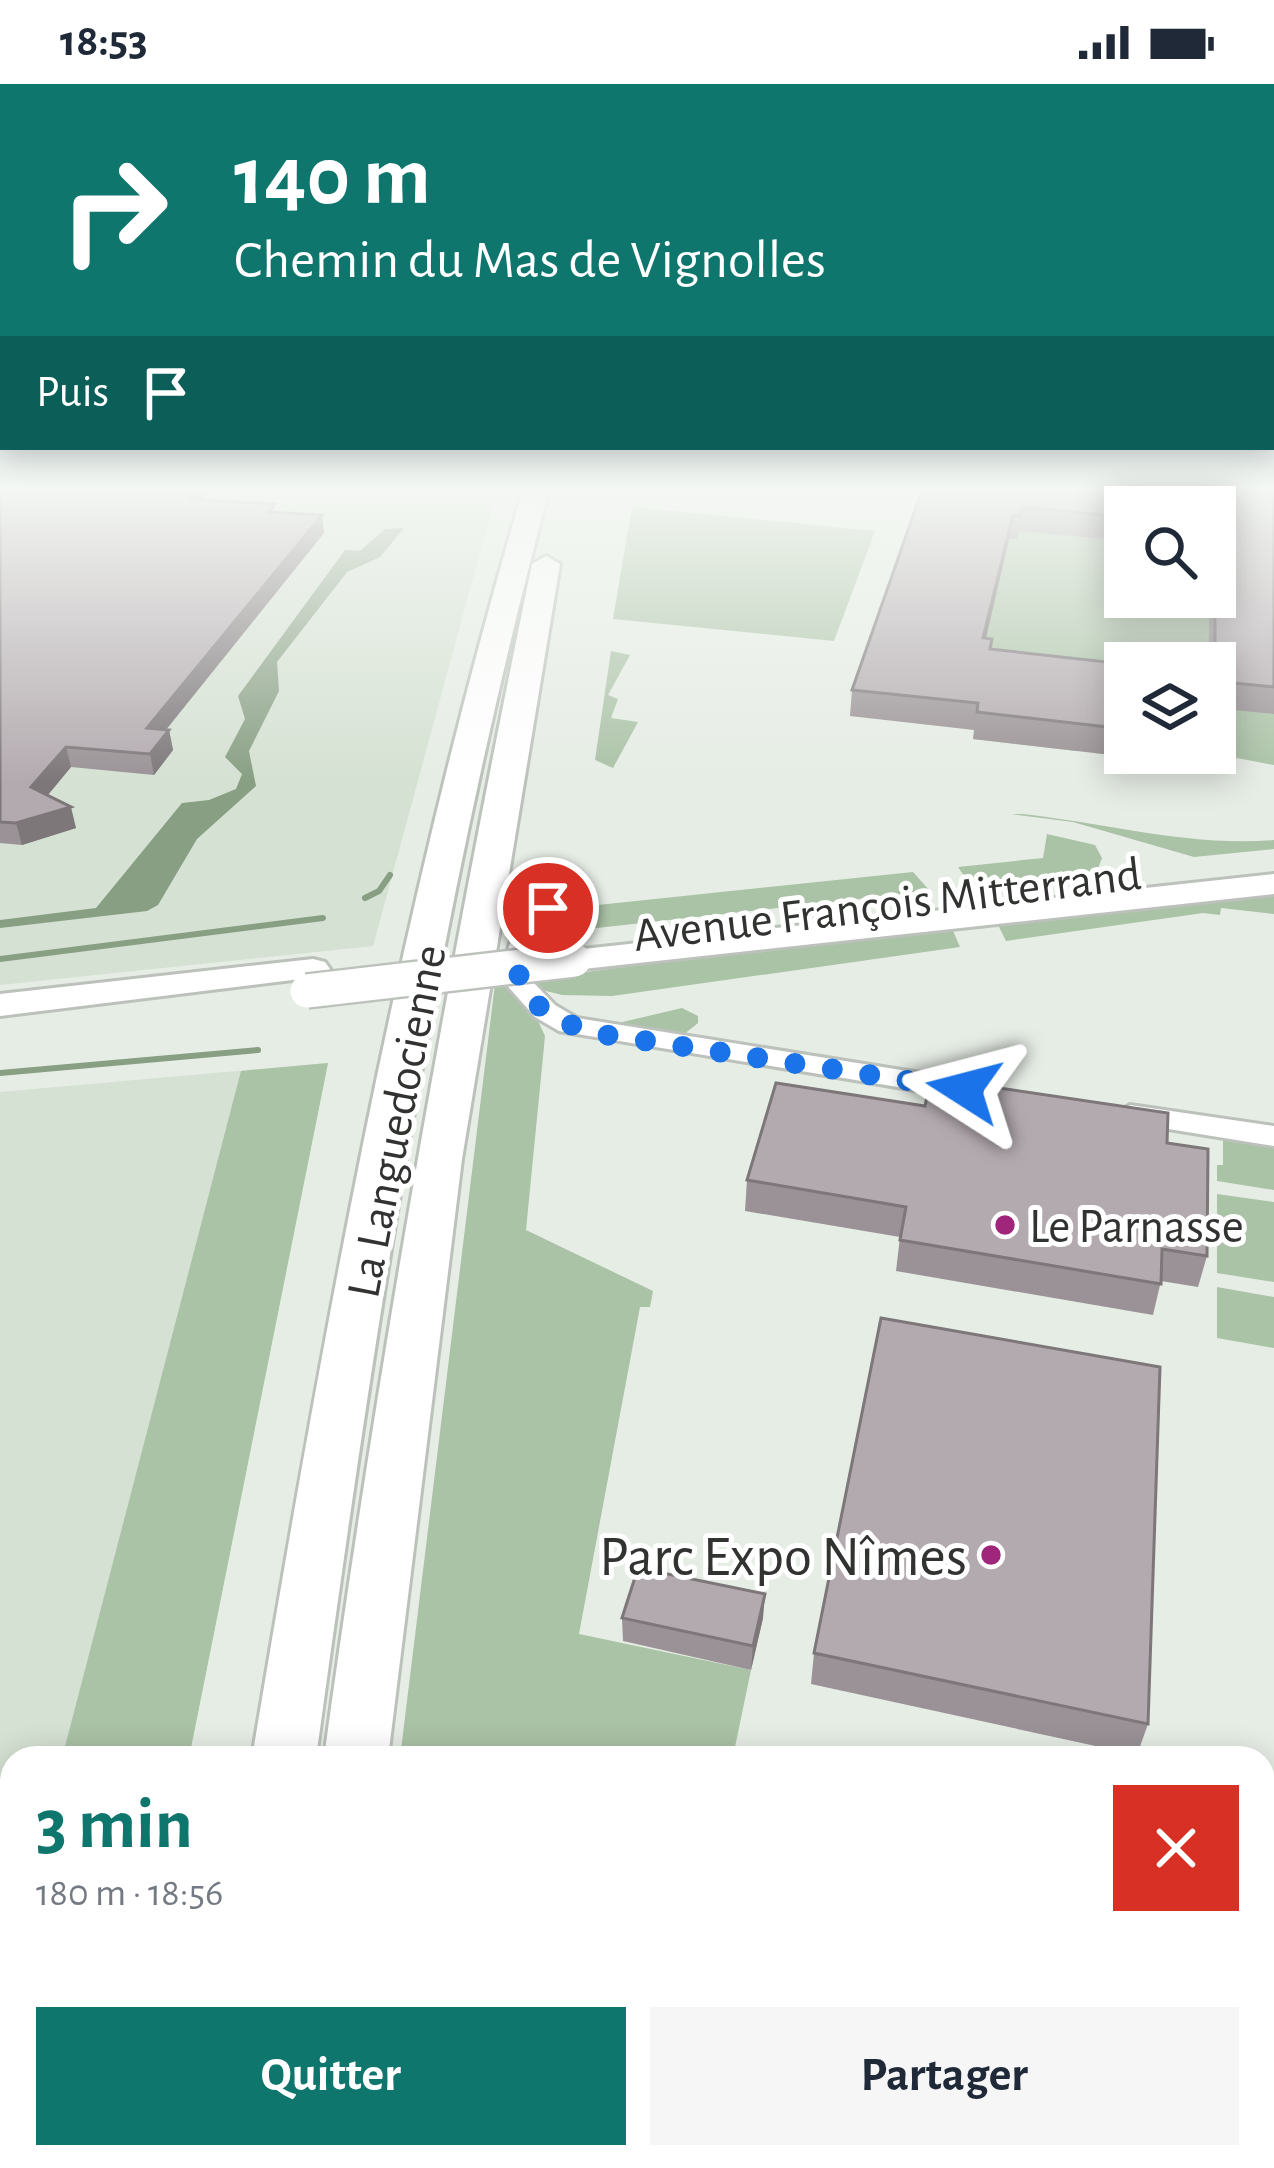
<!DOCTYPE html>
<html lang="fr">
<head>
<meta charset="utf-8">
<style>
	body { margin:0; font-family:"Alegreya Sans",sans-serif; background:#f6f6f7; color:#1f2937; height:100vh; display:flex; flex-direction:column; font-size:45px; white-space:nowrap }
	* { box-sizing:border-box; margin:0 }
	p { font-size:39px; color:#747a83 }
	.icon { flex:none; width:66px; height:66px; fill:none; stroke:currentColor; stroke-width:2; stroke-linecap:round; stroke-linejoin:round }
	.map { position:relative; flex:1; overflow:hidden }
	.drawer { position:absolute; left:0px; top:1662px; width:1275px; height:423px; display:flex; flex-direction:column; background:#fff; border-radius:36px 36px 0 0; box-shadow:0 6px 30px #0003 }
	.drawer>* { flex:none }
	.hud { position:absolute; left:0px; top:0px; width:1275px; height:366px; box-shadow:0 6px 30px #0003; background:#0f766e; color:#fff; overflow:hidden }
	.fabs { position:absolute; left:1104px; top:402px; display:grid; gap:24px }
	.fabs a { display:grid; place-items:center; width:132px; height:132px; border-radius:0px; background:#fff; box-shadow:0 6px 30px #0003; font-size:60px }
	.pin { position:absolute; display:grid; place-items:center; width:102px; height:102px; color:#fff; margin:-51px; border:6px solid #fff; border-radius:50%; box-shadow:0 3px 12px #0007 }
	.me { position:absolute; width:132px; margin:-66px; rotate:279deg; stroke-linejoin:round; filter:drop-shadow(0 0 9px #0008) }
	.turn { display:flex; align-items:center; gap:42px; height:252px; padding:0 36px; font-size:54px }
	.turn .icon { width:156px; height:156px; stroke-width:2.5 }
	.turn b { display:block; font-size:84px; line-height:102px }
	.then { display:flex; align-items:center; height:114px; padding:0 36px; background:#0003; gap:24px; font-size:45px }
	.round { display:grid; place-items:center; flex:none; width:126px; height:126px; border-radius:0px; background:#f6f6f7 }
	.head { display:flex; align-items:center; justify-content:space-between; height:204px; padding:0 36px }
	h1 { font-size:72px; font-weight:700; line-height:90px; color:#0f766e }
	.cta { display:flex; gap:24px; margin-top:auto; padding:24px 36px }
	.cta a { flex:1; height:138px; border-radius:0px; background:#0f766e; color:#fff; font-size:48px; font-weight:700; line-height:138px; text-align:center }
	.cta a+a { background:#f6f6f7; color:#1f2937 }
	.status { display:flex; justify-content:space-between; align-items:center; height:84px; padding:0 60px; background:#fff; direction:ltr }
	.status svg { height:33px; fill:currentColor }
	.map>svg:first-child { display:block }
	.built { fill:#d5e1d3 }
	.green { fill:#aac2a6 }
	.water { fill:#889f84 }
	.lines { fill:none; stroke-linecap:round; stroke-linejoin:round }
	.stream { stroke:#889f84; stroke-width:6 }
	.minor-casing { stroke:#bcc2bb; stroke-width:6 }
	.major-casing { stroke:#bcc2bb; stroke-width:6 }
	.highway-casing { stroke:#bcc2bb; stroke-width:6 }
	.minor { fill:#fff; fill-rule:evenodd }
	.major { fill:#fff; fill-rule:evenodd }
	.highway { fill:#fff; fill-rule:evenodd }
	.major-bridge-casing { stroke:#bcc2bb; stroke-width:38; stroke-linecap:butt }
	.major-bridge { stroke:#fff; stroke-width:33 }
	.wall { fill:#9a9296; fill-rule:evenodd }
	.shaded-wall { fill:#7d777a }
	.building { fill:#b3aaaf; stroke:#7d777a; stroke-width:3 }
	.route { stroke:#1a73e8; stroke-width:21; stroke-dasharray:0 37.8 }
	.poi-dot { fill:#a0267c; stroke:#fff; stroke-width:4.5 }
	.labels { text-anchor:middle; stroke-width:10; stroke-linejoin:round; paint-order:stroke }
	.street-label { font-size:48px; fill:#313330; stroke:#fff }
	.poi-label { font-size:48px; fill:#313330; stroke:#fff; text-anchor:start }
	.near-poi-label { font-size:57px; fill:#313330; stroke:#fff; text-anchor:end }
</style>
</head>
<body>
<div class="status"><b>18:53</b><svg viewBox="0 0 49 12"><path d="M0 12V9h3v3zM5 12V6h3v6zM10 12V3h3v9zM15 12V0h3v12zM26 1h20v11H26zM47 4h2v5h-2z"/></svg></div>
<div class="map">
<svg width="1274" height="2084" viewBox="0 0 1274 2084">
	<rect width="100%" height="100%" fill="#e6ede5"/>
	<!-- built -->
	<g class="built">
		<polygon points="0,406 497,406 373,862 0,901"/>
		<polygon points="328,979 183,1674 12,1674 12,2073 0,2084 0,1008"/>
	</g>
	<!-- green -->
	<g class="green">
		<polygon points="632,423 875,447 834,557 613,535"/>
		<polygon points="1125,423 1125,513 1215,513 1274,432 1274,681 1210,669 1215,669 1215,579 1125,579 1125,669 1200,669 1199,681 1094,669 1095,657 1076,667 973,655 976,643 915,446"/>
		<polygon points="611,567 630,571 608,611 618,615 611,634 638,638 613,684 595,676"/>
		<path d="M 1022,730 C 1106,739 1189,763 1274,756 L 1274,765 L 1194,773 L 1073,738 L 1011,730 Z"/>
		<polygon points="1047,750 1095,761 1102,774 1097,787 972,803 958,783 1043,774"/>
		<polygon points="913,788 930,807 543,850 557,828 579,823"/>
		<polygon points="1274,808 1274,830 1221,824 1220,831 1203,829 1006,857 996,837"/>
		<polygon points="951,842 960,863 612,912 562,911 534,904 531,895"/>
		<polygon points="507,898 533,926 545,952 526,1146 653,1207 650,1223 640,1223 579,1550 751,1586 735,1663 739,1674 400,1674 495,900"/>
		<polygon points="682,924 698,932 698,939 678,955 610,941"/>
		<polygon points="328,979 189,1674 62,1674 241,987"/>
		<polygon points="1223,1056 1274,1063 1274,1106 1217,1097 1217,1081 1223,1081"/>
		<polygon points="1217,1110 1274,1118 1274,1198 1217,1189"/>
		<polygon points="1217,1203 1274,1213 1274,1264 1217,1254"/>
		<polygon points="12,1866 12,2073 109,2073 107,2084 0,2084 0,1912"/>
		<polygon points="361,2073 898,2073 967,2084 360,2084"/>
	</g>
	<!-- water -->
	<polygon class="water" points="404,444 380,473 347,488 277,578 279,607 249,667 256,702 197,755 158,821 147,827 0,844 0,836 96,824 182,719 209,716 236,705 242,690 225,673 245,635 238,612 345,466 360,467 385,445"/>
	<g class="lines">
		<!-- stream -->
		<g class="stream">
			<polyline points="365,814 379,807 390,791"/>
			<polyline points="0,875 323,834"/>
			<polyline points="0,989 258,966"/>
		</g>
		<defs>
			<g id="minor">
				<path d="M 548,816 L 561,824 L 537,858 L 531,896 L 555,921 L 577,934 L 970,997 L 985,1006 L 970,1015 L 559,947 L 535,933 L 504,898 C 502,870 518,825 548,816 Z"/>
				<polygon points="1130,1021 1274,1042 1274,1062 1119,1037 1115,1030"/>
			</g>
			<g id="major">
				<polygon points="1274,790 1274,810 574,886 562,883 557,876 562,869 574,866"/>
				<polygon points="313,875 325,878 330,885 325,892 0,932 0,910"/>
			</g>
			<g id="highway">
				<path d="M 523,406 L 549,406 C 438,820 374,1250 316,1674 L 252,1674 C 323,1249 400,820 523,406 Z"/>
				<path d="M 546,472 L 560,480 L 462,1075 L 388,1674 L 324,1674 C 379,1273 450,876 532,480 Z"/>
				<polygon points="185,2073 261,2073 260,2084 184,2084"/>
				<polygon points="272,2073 348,2073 346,2084 270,2084"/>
			</g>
		</defs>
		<!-- minor casing -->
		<use href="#minor" class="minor-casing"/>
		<!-- major casing -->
		<use href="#major" class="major-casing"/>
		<!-- highway casing -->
		<use href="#highway" class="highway-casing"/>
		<!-- minor -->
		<use href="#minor" class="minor"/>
		<!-- major -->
		<use href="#major" class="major"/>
		<!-- highway -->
		<use href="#highway" class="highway"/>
		<defs>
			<polyline id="major-bridge" points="307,907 574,876"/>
		</defs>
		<!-- major-bridge casing -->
		<use href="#major-bridge" class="major-bridge-casing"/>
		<!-- major-bridge -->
		<use href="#major-bridge" class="major-bridge"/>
	</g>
	<!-- wall -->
	<g class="wall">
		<polygon points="9,406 201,406 202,416 276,428 322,431 324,449 166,646 169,646 173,666 154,691 71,683 48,711 76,744 22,761 0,759 0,414"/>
		<path d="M 922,406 L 1274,408 L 1274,630 L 1223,625 L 1224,647 L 1217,674 L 1201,672 L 1199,681 L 973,655 L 974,646 L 850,632 L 852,606 ZM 1125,423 L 1215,423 L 1215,513 L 1209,513 L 1209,579 L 1215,579 L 1215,669 L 1125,669 L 1125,580 L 990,566 L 986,554 L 1009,455 L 1017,455 L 1019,447 L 1125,457 Z"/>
		<polygon points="747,1096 1207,1172 1198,1203 1161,1197 1153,1231 896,1187 900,1153 745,1127"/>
		<polygon points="622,1534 763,1534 751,1586 623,1557"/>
		<polygon points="814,1569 1148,1640 1137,1671 811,1600"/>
		<polygon points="1235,2073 1263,2073 1274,2084 1235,2084"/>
	</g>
	<!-- shaded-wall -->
	<g class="shaded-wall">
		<polygon points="197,406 201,406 203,421 189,415"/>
		<polygon points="322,431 324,449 151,664 147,644"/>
		<polygon points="1013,431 1009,455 980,579 983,554"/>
		<polygon points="169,646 173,666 154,691 150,670"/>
		<polygon points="66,663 71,683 37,724 31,703"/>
		<polygon points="71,723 76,744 22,761 16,739"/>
		<polygon points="765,1510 763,1534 751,1586 753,1562"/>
	</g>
	<!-- building -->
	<g class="building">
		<polygon points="9,406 197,406 189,415 275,420 269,428 322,431 147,644 169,646 150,670 66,663 31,703 71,723 16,739 0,738 0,414"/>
		<polygon points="922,406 1274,408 1274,603 1223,598 1224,647 1215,646 1215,423 1125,423 1125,433 1022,423 1020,432 1013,431 983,554 992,555 990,565 1125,580 1125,645 977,628 978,619 852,606"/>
		<polygon points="931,994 1168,1029 1167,1059 1208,1065 1207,1172 1162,1165 1161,1200 900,1156 906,1123 747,1096 776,999 925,1022"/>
		<polygon points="881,1234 1160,1283 1148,1640 814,1569"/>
		<polygon points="638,1484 765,1510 753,1562 622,1534"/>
		<polygon points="1263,1742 1274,1745 1274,2084 1251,2084 1250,2073 1263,2073"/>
	</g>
	<!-- sky -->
	<linearGradient id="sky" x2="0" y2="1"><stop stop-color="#81acc0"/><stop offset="0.58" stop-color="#f4f7f3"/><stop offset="1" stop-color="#f4f7f3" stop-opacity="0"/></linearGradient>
	<rect width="1274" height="698" fill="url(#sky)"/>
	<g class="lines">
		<!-- route -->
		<path class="route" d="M 548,824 C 490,887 523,927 594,949 L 964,1005"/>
	</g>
	<!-- markers -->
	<g class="poi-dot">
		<circle cx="1005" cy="1141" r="12"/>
		<circle cx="991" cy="1471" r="12"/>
	</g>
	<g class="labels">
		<!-- street labels -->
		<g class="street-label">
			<text transform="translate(887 819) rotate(-7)" y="17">Avenue François Mitterrand</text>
			<text transform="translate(395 1037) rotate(-79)" y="17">La Languedocienne</text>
		</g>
		<!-- poi labels -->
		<g class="poi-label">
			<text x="1029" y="1158">Le Parnasse</text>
		</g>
		<!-- near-poi labels -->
		<g class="near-poi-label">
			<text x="967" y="1491">Parc Expo Nîmes</text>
		</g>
	</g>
</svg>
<div class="fabs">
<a><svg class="icon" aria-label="search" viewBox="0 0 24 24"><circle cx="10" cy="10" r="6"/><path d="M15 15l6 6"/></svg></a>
<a><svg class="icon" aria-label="layers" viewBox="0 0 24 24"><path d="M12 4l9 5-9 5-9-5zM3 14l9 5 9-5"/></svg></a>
</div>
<div class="pin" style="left:548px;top:824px;background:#d93025"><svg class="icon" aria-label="arrive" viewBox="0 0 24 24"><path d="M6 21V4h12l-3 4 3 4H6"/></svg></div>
<svg class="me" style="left:964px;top:1005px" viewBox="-20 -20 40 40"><path d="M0-17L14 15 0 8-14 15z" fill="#1a73e8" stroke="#fff" stroke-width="4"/></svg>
<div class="hud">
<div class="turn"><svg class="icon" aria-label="right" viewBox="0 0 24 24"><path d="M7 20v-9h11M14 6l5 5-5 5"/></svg><div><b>140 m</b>Chemin du Mas de Vignolles</div></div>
<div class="then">Puis<svg class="icon" aria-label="arrive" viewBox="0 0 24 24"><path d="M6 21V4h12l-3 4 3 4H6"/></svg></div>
</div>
<section class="drawer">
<div class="head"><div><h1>3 min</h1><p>180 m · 18:56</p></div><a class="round" style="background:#d93025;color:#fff"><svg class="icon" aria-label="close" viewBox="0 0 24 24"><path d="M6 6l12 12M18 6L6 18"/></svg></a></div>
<div class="cta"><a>Quitter</a><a>Partager</a></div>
</section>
</div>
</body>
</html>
